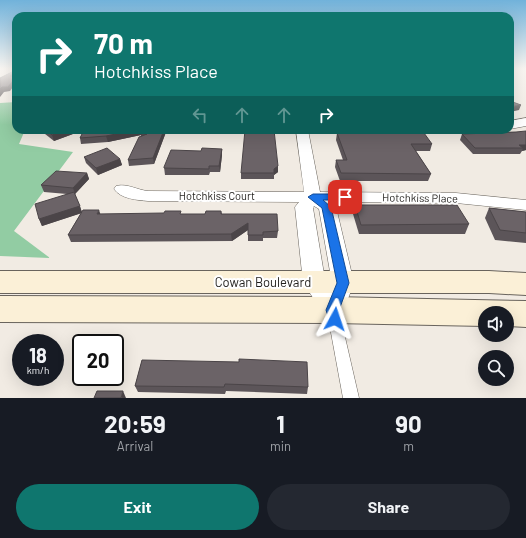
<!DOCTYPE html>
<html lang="en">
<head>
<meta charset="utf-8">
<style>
	body { margin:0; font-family:Barlow,sans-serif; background:#242831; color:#f1f3f6; height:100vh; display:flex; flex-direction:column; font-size:15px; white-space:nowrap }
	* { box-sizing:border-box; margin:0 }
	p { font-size:13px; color:#9ea1a6 }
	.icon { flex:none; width:22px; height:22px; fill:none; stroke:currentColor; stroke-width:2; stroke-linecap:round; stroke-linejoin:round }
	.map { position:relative; height:398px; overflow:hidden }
	.panel { display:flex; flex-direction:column; background:#171b24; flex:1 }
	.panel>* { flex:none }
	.hud { position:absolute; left:12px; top:12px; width:502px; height:122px; border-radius:12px; box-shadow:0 4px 16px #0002; background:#0f766e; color:#fff; overflow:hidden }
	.fabs { position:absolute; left:478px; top:306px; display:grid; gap:8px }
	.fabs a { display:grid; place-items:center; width:36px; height:36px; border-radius:50%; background:#171b24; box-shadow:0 4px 16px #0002; font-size:20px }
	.speed { position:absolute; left:12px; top:334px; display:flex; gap:8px; font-size:20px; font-weight:700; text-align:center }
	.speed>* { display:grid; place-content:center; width:52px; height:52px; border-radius:50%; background:#171b24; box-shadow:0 4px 16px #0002; line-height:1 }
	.speed small { font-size:10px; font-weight:400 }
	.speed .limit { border:2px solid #111; border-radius:6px; background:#fff; color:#111 }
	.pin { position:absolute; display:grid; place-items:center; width:34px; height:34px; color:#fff; margin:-17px; border-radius:8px; box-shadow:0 2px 6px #0006 }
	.me { position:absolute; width:44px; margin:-22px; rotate:5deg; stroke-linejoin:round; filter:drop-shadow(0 0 3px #0008) }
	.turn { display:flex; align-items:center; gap:14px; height:84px; padding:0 16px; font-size:18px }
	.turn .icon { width:52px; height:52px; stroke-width:2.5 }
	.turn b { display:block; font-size:28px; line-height:34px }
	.lanes { display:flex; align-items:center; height:38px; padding:0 16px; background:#0003; justify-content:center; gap:20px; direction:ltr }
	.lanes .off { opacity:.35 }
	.eta { display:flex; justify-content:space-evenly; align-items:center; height:68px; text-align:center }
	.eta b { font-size:24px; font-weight:700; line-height:28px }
	.action { display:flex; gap:8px; margin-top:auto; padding:8px 16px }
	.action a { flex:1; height:46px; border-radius:24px; background:#0f766e; color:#fff; font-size:16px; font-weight:700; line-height:46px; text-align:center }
	.action a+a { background:#242831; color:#f1f3f6 }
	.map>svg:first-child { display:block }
	.forest { fill:#92cca3 }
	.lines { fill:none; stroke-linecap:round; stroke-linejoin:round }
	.service-casing { stroke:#69645d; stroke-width:1 }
	.minor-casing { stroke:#69645d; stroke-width:1 }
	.secondary-casing { stroke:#69645d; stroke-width:2 }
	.service { fill:#fff; fill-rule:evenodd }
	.minor { fill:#fff; fill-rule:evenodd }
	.secondary { fill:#fbf0d7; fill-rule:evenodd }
	.wall { fill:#5c5559 }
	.shaded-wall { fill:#4b4548 }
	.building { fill:#6b6367; stroke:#4b4548 }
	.route { fill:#1a73e8; stroke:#114b97 }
	.labels { text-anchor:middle; stroke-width:4; stroke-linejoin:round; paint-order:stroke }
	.street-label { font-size:11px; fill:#211f1c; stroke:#fff }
	.near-street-label { font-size:13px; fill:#211f1c; stroke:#fff }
</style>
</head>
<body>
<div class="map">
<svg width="526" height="398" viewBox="0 0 526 398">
	<rect width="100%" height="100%" fill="#f1ebe3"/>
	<!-- forest -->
	<polygon class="forest" points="16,102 16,130 25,130 19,144 73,152 14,231 50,258 0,256 0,103"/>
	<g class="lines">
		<defs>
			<polygon id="service" points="333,306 337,307 339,311 359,398 343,398 327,311 329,307"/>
			<g id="minor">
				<polygon points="526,118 526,126 510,129 510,121"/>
				<path d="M 296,130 L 308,130 L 320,192 L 456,193 L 526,200 L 526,210 L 456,203 L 332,202 L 336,207 L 354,283 L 341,317 L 333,320 L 325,317 L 303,282 L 295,207 L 299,202 L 148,201 C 137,200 121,199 114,189 L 116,186 C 127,183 137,190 148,191 L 304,192 ZM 314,206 L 319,209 L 332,283 L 330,287 L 325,280 L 313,208 Z"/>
			</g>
			<g id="secondary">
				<polygon points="0,271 489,271 526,273 526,295 489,293 0,293"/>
				<polygon points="0,296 333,297 526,301 526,327 507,326 507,313 485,313 485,326 333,323 0,322"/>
			</g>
		</defs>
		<!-- service casing -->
		<use href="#service" class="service-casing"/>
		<!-- minor casing -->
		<use href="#minor" class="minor-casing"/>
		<!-- secondary casing -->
		<use href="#secondary" class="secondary-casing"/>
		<!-- service -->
		<use href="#service" class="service"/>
		<!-- minor -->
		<use href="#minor" class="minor"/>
		<!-- secondary -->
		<use href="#secondary" class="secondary"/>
	</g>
	<!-- wall -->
	<g class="wall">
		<polygon points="40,130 80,130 81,131 54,141"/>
		<polygon points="84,130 194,130 166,132 154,164 129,166 128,160 141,137 141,135 108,142 81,144 80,138"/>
		<polygon points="346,131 432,144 430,151 416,151 431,174 428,181 340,181 335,167 336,160 343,160 336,140 337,133 346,133"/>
		<polygon points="516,132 526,150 522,151 520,154 473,154 460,140 462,134"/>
		<polygon points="222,149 222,155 220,172 210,172 209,175 165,175 164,167 201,151"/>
		<polygon points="84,157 120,159 122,165 98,175 86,163"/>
		<polygon points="278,166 278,172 274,175 274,179 241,179 241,173"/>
		<polygon points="87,173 89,179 75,194 82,212 100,214 205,214 221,211 222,214 278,231 277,238 263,238 263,241 248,241 248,230 232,241 71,242 68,235 81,213 42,226 39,219 67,194 44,192 41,185"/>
		<polygon points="355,205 469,224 465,234 359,234 353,214"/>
		<polygon points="489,208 526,212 526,243 495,240 485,218"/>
		<polygon points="142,360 308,387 307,394 226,391 225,394 138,392 135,386"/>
	</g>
	<!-- shaded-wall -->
	<g class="shaded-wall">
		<polygon points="14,71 16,76 12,81 10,76"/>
		<polygon points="16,77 16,83 10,91 4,92 0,97 0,89 2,87"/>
		<polygon points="521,105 519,110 510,112 510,107"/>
		<polygon points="67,130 80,130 81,131 54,141 52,135"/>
		<polygon points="136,130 144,130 141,135 108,142 106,136"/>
		<polygon points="164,130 166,130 166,132 154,164 153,158"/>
		<polygon points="519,145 526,145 526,150 522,151 523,148"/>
		<polygon points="222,149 222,155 220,172 219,166"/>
		<polygon points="120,159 122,165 98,175 96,168"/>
		<polygon points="278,166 278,172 274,175 274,169"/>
		<polygon points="87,173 89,179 75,194 73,188"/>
		<polygon points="80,206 82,213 42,226 39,219"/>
		<polygon points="99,210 101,216 97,214"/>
		<polygon points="248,223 248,230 232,241 231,234"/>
		<polygon points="123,391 126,398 121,398"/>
	</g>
	<!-- building -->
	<g class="building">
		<polygon points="14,71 10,76 16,77 8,87 2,87 0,89 0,78"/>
		<polygon points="510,101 521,105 510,107"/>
		<polygon points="46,130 67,130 52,135"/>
		<polygon points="84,130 136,130 106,136 80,138"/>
		<polygon points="143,130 164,130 153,158 128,160 139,137 147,134 141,134"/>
		<polygon points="245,130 274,130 278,166 274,169 274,173 241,173"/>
		<polygon points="346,131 424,133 432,144 411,144 431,174 341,173 336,160 347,160 337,133 347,133"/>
		<polygon points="526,131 526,145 519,145 523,148 475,148 462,134 516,132"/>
		<polygon points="107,148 120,159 96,168 84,157"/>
		<polygon points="202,148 222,149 219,166 209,166 209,169 164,168 164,167 171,150 201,151"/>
		<polygon points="56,171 87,173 73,188 41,185"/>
		<polygon points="74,192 80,206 39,219 35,204"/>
		<polygon points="355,205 457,205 469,224 361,225"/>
		<polygon points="489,208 526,212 526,233 500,230"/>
		<polygon points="83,210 99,210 97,214 164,213 165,211 181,211 180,214 205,214 206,211 221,211 221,214 277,214 278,231 263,232 263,235 248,235 248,223 231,234 68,235"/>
		<polygon points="239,359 307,362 308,387 225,384 224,387 135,386 142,360 239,362"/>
		<polygon points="97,391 123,391 121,398 94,398"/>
	</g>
	<!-- sky -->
	<linearGradient id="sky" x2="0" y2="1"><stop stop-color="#71b2da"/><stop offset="0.55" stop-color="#f9f6f2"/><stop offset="1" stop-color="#f9f6f2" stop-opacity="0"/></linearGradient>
	<rect width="526" height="125" fill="url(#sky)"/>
	<!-- route -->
	<polygon class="route" points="313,194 345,194 349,197 345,200 323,200 331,207 349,283 339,310 341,319 339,323 335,325 330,323 326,310 337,283 322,208 308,197"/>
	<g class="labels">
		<!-- street labels -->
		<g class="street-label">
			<text x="217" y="200">Hotchkiss Court</text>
			<text transform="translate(420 198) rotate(1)" y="4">Hotchkiss Place</text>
		</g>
		<!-- near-street labels -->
		<g class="near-street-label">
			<text x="263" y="287">Cowan Boulevard</text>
		</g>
	</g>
</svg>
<div class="fabs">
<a><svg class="icon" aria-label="sound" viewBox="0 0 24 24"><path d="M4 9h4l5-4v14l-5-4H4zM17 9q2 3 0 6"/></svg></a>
<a><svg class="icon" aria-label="search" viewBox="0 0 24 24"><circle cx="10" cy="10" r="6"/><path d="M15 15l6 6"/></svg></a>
</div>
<div class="speed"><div>18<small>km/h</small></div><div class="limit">20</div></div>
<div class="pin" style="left:345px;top:197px;background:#d93025"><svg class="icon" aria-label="arrive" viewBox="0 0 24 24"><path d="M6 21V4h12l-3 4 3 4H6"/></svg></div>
<svg class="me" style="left:335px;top:319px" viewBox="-20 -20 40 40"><path d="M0-17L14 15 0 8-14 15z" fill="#1a73e8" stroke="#fff" stroke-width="4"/></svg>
<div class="hud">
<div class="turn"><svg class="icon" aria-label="right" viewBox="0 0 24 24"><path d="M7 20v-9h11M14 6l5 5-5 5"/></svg><div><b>70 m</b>Hotchkiss Place</div></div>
<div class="lanes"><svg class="icon off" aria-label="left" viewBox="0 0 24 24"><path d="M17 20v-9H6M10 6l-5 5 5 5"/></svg><svg class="icon off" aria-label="ahead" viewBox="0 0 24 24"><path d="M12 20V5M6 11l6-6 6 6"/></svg><svg class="icon off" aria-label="ahead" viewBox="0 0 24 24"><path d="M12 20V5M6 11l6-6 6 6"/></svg><svg class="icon" aria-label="right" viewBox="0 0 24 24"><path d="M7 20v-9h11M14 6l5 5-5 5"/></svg></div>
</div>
</div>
<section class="panel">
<div class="eta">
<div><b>20:59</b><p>Arrival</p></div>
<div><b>1</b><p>min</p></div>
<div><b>90</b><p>m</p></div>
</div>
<div class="action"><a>Exit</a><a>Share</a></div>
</section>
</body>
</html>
